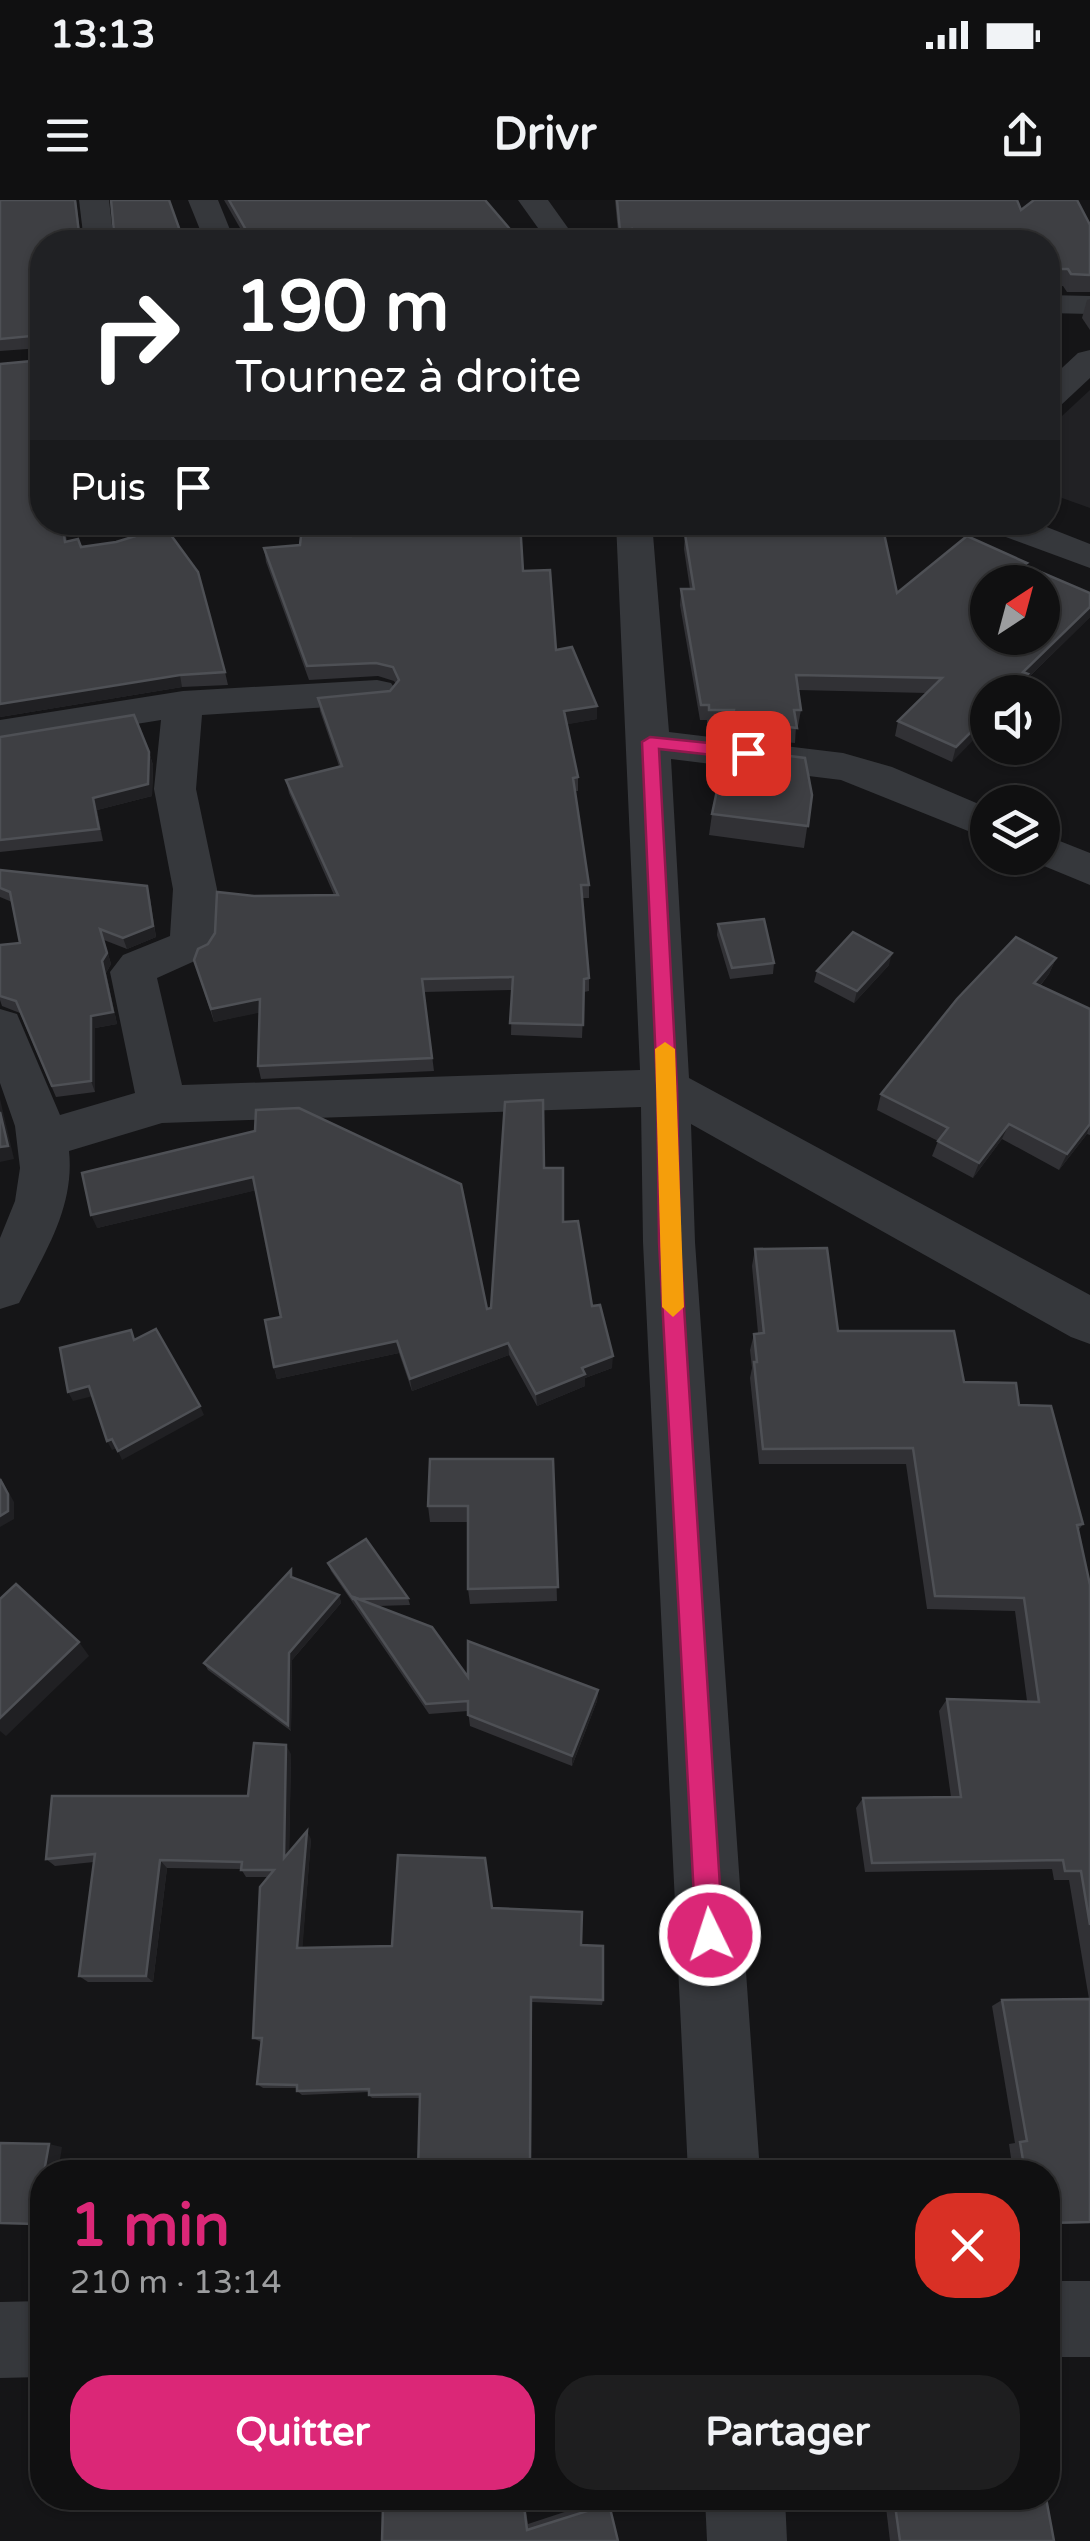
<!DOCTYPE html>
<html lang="fr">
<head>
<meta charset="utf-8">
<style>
	body { margin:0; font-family:"Varela Round",sans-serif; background:#1e1e1f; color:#f1f3f6; height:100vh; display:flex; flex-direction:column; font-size:38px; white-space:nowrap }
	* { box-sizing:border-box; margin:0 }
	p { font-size:32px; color:#9c9d9f }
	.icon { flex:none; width:55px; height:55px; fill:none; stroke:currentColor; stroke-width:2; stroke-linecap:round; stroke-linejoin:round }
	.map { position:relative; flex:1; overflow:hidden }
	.sheet { position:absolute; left:30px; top:1960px; width:1030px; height:350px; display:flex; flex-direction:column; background:#101011; border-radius:40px; box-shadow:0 2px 8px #0004,0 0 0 2px #303031 }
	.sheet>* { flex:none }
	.hud { position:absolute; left:30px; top:30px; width:1030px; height:305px; border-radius:40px; box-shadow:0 2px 8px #0004,0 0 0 2px #303031; background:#202124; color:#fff; overflow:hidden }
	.needle { width:65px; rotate:36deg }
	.tools { position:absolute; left:970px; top:365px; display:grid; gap:20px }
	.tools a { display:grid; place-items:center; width:90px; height:90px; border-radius:50%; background:#101011; box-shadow:0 2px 8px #0004,0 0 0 2px #303031; font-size:50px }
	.pin { position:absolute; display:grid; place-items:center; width:85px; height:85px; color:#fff; margin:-42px; border-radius:20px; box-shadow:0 5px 15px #0006 }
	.me { position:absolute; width:110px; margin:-55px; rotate:356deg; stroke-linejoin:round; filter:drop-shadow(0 0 8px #0008) }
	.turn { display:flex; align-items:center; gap:35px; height:210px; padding:0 40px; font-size:45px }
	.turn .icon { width:130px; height:130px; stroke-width:2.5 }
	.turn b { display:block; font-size:70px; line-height:85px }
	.then { display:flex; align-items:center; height:95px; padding:0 40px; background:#0003; gap:20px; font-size:38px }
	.round { display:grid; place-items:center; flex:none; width:105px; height:105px; border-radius:40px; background:#1e1e1f }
	.overview { display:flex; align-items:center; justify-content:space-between; height:170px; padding:0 40px }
	h1 { font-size:60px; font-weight:700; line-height:75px; color:#db2777 }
	.action { display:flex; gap:20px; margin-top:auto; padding:20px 40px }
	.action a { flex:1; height:115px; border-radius:40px; background:#db2777; color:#fff; font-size:40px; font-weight:700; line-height:115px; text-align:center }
	.action a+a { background:#1e1e1f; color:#f1f3f6 }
	.status { display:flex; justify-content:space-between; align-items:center; height:70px; padding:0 50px; background:#101011; direction:ltr }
	.status svg { height:28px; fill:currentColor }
	header { display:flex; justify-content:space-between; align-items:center; height:130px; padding:0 40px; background:#101011; font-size:45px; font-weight:700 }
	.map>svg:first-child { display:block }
	.built { fill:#212124 }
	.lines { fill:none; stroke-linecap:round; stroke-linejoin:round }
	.street { fill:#36383c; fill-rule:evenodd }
	.wall { fill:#313135 }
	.shaded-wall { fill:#202023 }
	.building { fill:#3e3f43; stroke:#4e5055; stroke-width:2.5; fill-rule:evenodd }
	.route { fill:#db2777; stroke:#8e194d; stroke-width:2.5 }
	.slow { fill:#f59e0b }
</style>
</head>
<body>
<div class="status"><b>13:13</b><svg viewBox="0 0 49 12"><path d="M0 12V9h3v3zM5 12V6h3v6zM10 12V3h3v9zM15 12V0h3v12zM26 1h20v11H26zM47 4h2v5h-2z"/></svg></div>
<header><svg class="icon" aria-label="menu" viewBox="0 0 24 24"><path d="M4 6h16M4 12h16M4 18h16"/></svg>Drivr<svg class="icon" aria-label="share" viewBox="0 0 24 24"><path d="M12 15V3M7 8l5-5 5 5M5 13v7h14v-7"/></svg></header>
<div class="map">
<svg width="1090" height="2341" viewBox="0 0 1090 2341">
	<rect width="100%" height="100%" fill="#151517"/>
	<!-- built -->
	<polygon class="built" points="1090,190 1090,308 1048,293 1048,229"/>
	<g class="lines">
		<!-- street -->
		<g class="street">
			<polygon points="79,0 109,0 114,42 84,42"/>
			<polygon points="188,0 218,0 235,42 205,42"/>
			<polygon points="518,0 548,0 578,42 548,42"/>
			<polygon points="1048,95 1090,96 1090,114 1048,113"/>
			<polygon points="1090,150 1090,178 1060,206 1048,209 1048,181 1078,153"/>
			<path d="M 616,322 L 652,322 L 669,532 L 843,553 L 892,567 L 988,608 L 988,639 L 841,580 L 671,559 L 689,878 L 1090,1095 L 1090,1144 L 1071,1137 L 691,924 L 695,1042 L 760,1972 L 688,1972 L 643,1042 L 641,907 L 162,923 L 69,951 C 75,1008 44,1054 19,1103 L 0,1109 L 0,1038 L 15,1001 L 20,968 L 15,926 L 0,883 L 0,809 L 17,814 L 60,915 L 135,893 L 110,772 L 123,755 L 170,736 L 173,689 L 154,589 L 161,520 L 0,546 L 0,520 L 183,491 L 377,480 L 391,483 L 397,492 L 391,501 L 377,504 L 202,515 L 196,589 L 217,689 L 215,744 L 208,755 L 157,778 L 182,885 L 640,870 Z"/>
			<polygon points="982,322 1034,322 1090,344 1090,368 987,330"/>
			<polygon points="1042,634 1090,653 1090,685 1027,659 1042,658"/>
			<rect x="1048" y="2081" width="42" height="76"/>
			<polygon points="42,2101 42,2177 0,2178 0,2102"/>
			<polygon points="705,2298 785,2298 787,2341 707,2341"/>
		</g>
	</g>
	<!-- wall -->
	<g class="wall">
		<polygon points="0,0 76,0 80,33 184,42 42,42 42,322 64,322 67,342 81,347 225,472 228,485 182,487 0,517 42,160 41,148 0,151"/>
		<polygon points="224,0 485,0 521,42 248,42"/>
		<polygon points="615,0 1017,0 1021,10 1090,25 1090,92 1067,92 1063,86 1048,86 1048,42 619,42"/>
		<polygon points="1090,99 1090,130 1082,118 1087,100"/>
		<polygon points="751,322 897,393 1027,363 1026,366 1090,393 1090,417 1026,480 1023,489 1019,492 988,492 952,562 895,536 898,521 927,493 798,490 801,510 798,526 796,526 795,543 730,536 732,525 707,525 707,520 700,520 680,405 681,389 690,389 684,349 685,334 750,333"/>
		<polygon points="351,336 523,371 556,450 597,506 597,519 567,524 578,577 578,591 575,591 589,685 589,698 582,698 589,778 589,791 584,792 582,838 511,835 512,790 424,792 434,871 261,879 258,866 259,812 214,822 194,760 208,744 254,696 334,695 289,593 286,580 339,566 320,511 318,498 390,491 396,484 394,481 378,476 309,480 266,362 264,348 300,345"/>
		<polygon points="0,537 149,552 153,565 152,596 97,610 103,641 0,652"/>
		<polygon points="812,595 804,648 709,635 712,614"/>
		<polygon points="0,670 150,698 156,737 127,749 104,740 111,764 106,773 117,824 95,828 95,892 56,897 20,813 2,806 0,800 0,745 20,743 12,702 0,697"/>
		<polygon points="718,724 774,763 773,774 730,779 717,735"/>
		<polygon points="1056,758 1049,774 1040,786 1090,809 1090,935 1087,934 1059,970 1002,939 973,978 932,956 938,941 877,910 881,894"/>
		<polygon points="889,765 854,803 814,782 817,771"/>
		<polygon points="255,931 487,1109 491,1108 544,968 612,1168 585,1178 585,1186 537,1206 509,1155 412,1191 399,1153 277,1179 274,1167 281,1117 256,990 97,1028"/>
		<polygon points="755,1049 838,1131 1019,1205 1083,1324 1078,1331 1090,1385 1090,2023 1048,2024 1048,1972 1013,1972 1009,1944 1015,1943 992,1806 1002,1800 1089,1799 1069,1680 1054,1680 1052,1669 865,1672 856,1608 863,1598 951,1597 939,1511 947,1499 1027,1501 1015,1411 927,1409 906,1264 759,1264 750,1178 752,1168 750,1150 754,1134 758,1133 752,1066"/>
		<polygon points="553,1259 557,1401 470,1404 468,1389 468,1322 430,1322 428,1306"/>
		<polygon points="328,1363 408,1398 410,1405 378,1406 468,1477 598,1490 597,1501 572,1566 470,1526 468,1511 429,1514 331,1371"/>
		<polygon points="294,1378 339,1395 341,1403 292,1460 291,1531 208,1470 204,1463"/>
		<polygon points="291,1554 289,1652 311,1639 302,1748 392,1746 492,1708 581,1745 603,1800 602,1805 532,1802 531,1962 485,1962 486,1972 418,1972 419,1898 372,1898 369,1895 369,1892 302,1895 297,1891 297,1888 263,1888 257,1884 261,1842 253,1838 268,1677 246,1677 241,1669 167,1668 153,1782 88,1782 79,1776 94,1662 55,1666 46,1659 248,1596"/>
		<polygon points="407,2298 524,2298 528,2324 607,2298 618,2341 382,2341 383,2307 387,2302"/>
		<polygon points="905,2298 1046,2298 1054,2341 890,2341 885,2299"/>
	</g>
	<!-- shaded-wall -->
	<g class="shaded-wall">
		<polygon points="632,29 631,42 619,42 620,31"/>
		<polygon points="1090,407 1090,417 1026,480 1023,489 1019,492 1009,492 1023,472"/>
		<polygon points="180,475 182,487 0,517 0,504"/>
		<polygon points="597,506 597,519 564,525 564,511"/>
		<polygon points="988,515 988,525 952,562 956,547"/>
		<polygon points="149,552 153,565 152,596 97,610 103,641 93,598"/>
		<polygon points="147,686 156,737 127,749 123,738"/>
		<polygon points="100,729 111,764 106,773 117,824 95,828 95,892 91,881 91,816 102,761"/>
		<polygon points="892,753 889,765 854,803 857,791"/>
		<polygon points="1056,758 1049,774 1028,800 1034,783"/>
		<polygon points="260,799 263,812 214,822 211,809"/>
		<polygon points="0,899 14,959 0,962"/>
		<polygon points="1009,924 1002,939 973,978 979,963"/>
		<polygon points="1090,924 1087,934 1059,970 1067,954"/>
		<polygon points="253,977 257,990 97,1028 91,1015"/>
		<polygon points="397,1141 399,1153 277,1179 274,1167"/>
		<polygon points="508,1143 509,1155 412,1191 410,1179"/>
		<polygon points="613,1156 612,1168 585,1178 585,1186 537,1206 536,1194 582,1168"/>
		<polygon points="89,1186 93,1196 73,1201 68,1192"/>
		<polygon points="200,1206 204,1215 122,1260 118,1251"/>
		<polygon points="112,1239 117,1248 112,1250 107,1241"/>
		<polygon points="0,1277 14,1302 14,1319 0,1327"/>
		<polygon points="339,1395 341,1403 292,1460 291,1531 288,1525 289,1453"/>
		<polygon points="79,1442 89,1456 6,1536 0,1531 0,1518"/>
		<polygon points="598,1490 597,1501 572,1566 572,1556"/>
		<polygon points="286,1545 291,1554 289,1665 284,1658"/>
		<polygon points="307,1631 311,1639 302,1754 297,1748"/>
		<polygon points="160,1660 167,1668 153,1782 146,1776"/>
		<polygon points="49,1944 62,1947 58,1972 44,1972"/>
		<polygon points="42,1984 42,2025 36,2024"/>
	</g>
	<!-- building -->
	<g class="building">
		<polygon points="0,0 75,0 79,33 114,32 111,0 169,0 184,42 42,42 42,174 40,172 42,189 42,322 62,322 65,342 78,339 81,347 116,342 165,327 198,372 225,472 180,475 0,504 0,164 42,160 41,135 0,139"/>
		<polygon points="229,0 485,0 521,42 253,42"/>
		<polygon points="617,0 1017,0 1021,10 1034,0 1077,0 1090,25 1090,75 1071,74 1068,69 1048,69 1048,42 638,42 632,29 620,31"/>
		<polygon points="353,322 520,322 523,371 550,370 556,450 572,447 597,506 564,511 578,577 573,578 589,685 581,685 589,778 584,779 583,825 510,823 513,777 422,779 432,858 258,866 260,799 211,809 194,760 198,749 208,744 215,733 217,692 254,696 338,695 286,580 342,566 318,498 390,491 399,480 393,467 376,463 307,466 264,348 300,345 301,336 351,336"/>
		<path d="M 751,322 L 882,324 L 897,393 L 967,336 L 1027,363 L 1024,365 L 1090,393 L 1090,407 L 1023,472 L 1028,474 L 1009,492 L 988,492 L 988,515 L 956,547 L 898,521 L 942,478 L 796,475 L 801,510 L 794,510 L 797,528 L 732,520 L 734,510 L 709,510 L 709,505 L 701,505 L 681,389 L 694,389 L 685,334 L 752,333 ZM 988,382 L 1042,382 L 1042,438 L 988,438 Z"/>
		<polygon points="134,515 149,552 148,584 93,598 99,629 0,640 0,537"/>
		<polygon points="726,548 805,558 812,595 808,626 712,614"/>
		<polygon points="0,670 147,686 153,726 123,738 100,729 107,753 102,761 113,812 91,816 91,881 52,886 16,801 0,796 0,745 20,743 10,692 0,688"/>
		<polygon points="764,719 774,763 732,768 718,724"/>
		<polygon points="853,732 892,753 857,791 817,771"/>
		<polygon points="1016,737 1056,758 1034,783 1090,809 1090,924 1067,954 1009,924 979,963 938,941 948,928 881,894 957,799"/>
		<polygon points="543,900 544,968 563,968 563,1022 578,1021 592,1106 600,1105 613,1156 582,1168 585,1174 536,1194 508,1143 410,1179 397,1141 274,1167 265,1120 281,1117 253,977 91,1015 82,973 255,931 256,910 299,908 461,984 487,1109 491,1108 505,902"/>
		<polygon points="0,912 8,946 0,947"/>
		<polygon points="827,1048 838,1131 954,1131 964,1182 1016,1183 1019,1205 1051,1206 1083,1324 1077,1325 1090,1385 1090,1725 1081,1671 1065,1671 1063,1660 872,1663 863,1598 961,1597 947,1499 1039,1502 1024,1398 935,1396 913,1248 763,1249 754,1162 757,1162 754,1134 764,1133 755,1049"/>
		<polygon points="156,1129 200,1206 118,1251 112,1239 107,1241 89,1186 68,1192 60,1148 131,1130 134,1140"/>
		<polygon points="430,1259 553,1259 558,1387 468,1389 468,1306 428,1306"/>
		<polygon points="0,1279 8,1294 8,1311 0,1316"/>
		<polygon points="366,1339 408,1398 359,1399 353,1397 355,1399 353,1399 328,1363"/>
		<polygon points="291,1370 291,1377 339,1395 289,1453 288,1525 204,1463"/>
		<polygon points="16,1384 79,1442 0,1518 0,1399"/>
		<polygon points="353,1397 432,1427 468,1477 468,1441 598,1490 572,1556 468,1515 468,1501 426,1504"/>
		<polygon points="254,1543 286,1545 284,1658 307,1631 297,1748 392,1746 398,1655 485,1658 492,1708 582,1712 581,1745 603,1746 603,1800 531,1797 530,1960 484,1960 485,1972 418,1972 420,1894 369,1895 369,1889 297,1891 297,1885 257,1884 262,1838 253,1838 260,1687 274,1670 241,1670 242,1662 160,1660 146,1776 79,1776 95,1654 46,1659 52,1596 248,1596"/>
		<polygon points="1090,1799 1090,2022 1048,2023 1048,1972 1025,1972 1020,1942 1027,1941 1002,1800"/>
		<polygon points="0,1943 49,1944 44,1972 42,1972 42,1984 36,2024 0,2023"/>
		<polygon points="430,2298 523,2298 527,2330 609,2304 618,2341 382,2341 383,2307"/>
		<polygon points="1046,2298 1054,2341 900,2341 895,2305"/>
	</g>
	<!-- route -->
	<polygon class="route" points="650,537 748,547 756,553 748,559 659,549 677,888 680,1042 723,1735 719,1745 710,1749 700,1745 696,1735 659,1042 657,888 642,542"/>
	<!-- slow -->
	<polygon class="slow" points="665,842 675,849 684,1107 673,1117 662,1107 655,849"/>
</svg>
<div class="tools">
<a><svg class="needle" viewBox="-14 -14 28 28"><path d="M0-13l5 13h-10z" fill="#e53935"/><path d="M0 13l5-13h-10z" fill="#9c9d9f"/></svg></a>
<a><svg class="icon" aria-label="sound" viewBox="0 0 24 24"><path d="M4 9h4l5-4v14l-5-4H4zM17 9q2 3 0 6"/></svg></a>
<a><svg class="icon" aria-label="layers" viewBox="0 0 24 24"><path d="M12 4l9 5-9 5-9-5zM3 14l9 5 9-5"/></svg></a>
</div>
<div class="pin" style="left:748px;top:553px;background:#d93025"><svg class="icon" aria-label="arrive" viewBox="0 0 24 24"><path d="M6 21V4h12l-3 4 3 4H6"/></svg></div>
<svg class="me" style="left:710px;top:1735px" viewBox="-20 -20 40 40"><circle r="17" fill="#db2777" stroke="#fff" stroke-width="3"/><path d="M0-11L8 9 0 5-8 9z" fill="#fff"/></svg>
<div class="hud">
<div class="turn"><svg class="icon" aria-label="right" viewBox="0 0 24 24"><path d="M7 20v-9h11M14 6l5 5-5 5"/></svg><div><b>190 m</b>Tournez à droite</div></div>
<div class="then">Puis<svg class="icon" aria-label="arrive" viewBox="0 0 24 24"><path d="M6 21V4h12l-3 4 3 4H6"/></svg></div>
</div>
<section class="sheet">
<div class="overview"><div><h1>1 min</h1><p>210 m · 13:14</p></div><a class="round" style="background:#d93025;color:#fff"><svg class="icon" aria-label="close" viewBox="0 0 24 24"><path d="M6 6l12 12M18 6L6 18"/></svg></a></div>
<div class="action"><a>Quitter</a><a>Partager</a></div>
</section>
</div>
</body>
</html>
